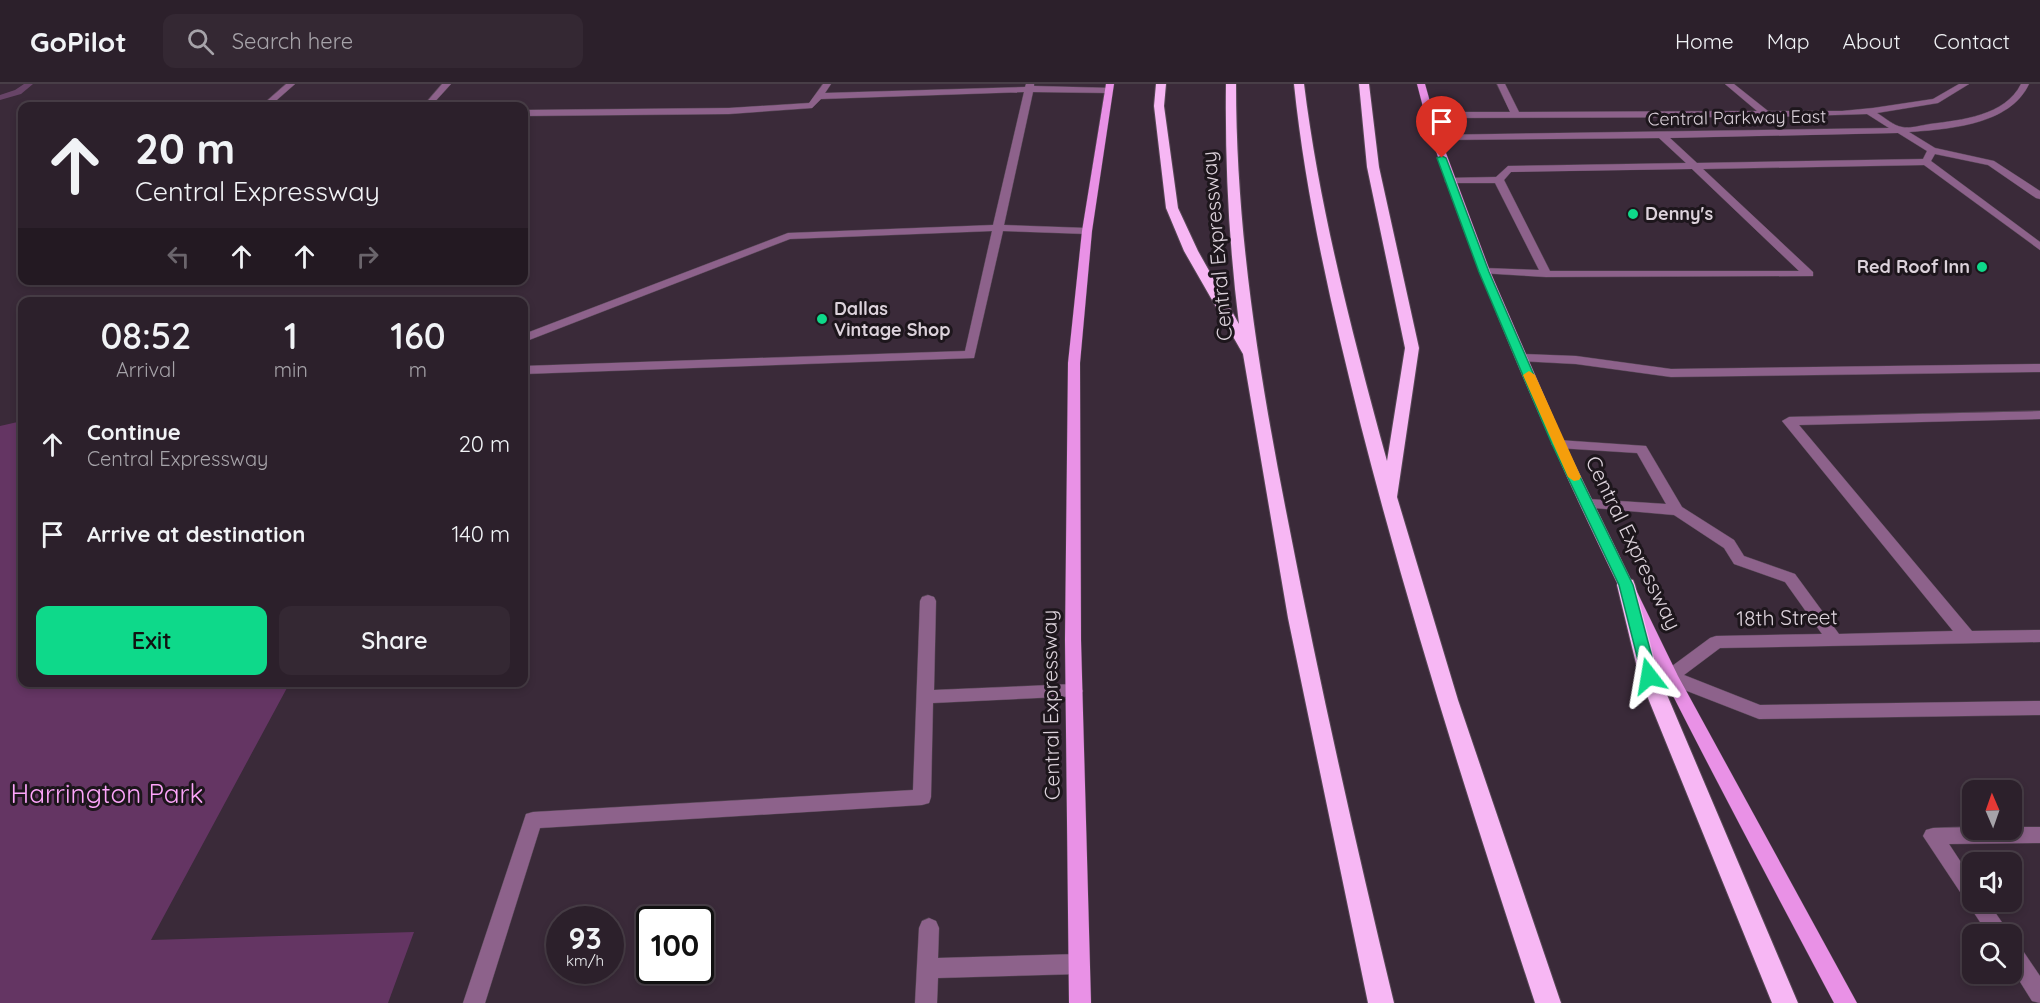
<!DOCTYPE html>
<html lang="en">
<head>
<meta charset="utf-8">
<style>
	body { margin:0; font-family:Quicksand,sans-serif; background:#342833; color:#f1f3f6; height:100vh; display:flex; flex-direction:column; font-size:22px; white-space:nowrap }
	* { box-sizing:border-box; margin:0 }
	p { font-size:20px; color:#a6a3a9 }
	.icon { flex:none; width:33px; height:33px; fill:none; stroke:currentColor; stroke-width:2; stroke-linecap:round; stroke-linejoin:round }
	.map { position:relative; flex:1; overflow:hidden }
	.details { position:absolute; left:18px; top:213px; width:510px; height:390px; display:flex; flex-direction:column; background:#2c202b; border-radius:12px; box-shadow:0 3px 9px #0003,0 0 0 2px #483e47 }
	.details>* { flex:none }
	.hud { position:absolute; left:18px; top:18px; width:510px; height:183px; border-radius:12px; box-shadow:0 3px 9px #0003,0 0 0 2px #483e47; background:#2c202b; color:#f1f3f6; overflow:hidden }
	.needle { width:39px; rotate:358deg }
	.controls { position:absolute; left:1962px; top:696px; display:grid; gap:12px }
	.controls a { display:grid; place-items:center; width:60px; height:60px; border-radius:12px; background:#2c202b; box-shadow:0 3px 9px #0003,0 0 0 2px #483e47; font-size:30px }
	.speed { position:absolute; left:546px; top:822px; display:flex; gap:12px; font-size:30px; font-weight:700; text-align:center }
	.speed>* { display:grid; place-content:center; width:78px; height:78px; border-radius:50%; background:#2c202b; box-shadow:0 3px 9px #0003,0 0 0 2px #483e47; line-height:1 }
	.speed small { font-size:15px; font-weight:400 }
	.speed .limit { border:3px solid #111; border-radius:9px; background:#fff; color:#111 }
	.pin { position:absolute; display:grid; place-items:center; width:51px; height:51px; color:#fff; margin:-62px -26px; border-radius:50% 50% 50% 0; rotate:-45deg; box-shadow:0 0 6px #0007 }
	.pin .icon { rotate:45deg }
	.me { position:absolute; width:66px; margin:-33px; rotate:346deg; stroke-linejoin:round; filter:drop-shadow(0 0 4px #0008) }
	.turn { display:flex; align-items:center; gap:21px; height:126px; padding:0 18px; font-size:27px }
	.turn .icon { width:78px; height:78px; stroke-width:2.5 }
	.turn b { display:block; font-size:42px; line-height:51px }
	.lanes { display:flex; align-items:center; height:57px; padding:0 18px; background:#0003; justify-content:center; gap:30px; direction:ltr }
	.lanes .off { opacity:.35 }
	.eta { display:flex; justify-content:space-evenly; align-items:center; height:102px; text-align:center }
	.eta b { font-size:36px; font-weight:600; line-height:42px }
	.primary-button { display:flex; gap:12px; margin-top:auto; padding:12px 18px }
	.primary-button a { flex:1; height:69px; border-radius:12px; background:#0ed98a; color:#111; font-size:24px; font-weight:600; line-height:69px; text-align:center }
	.primary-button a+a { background:#342833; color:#f1f3f6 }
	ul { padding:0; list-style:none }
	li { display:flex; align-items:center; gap:18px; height:90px; padding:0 18px }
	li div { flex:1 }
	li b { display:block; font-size:22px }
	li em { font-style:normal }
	header { display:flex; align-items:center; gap:36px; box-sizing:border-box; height:84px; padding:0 30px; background:#2c202b; border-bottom:2px solid #483e47 }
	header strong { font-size:28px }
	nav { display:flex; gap:33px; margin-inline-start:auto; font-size:21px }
	.search { width:420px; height:54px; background:#342833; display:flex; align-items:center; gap:15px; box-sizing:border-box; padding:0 21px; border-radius:12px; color:#a6a3a9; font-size:22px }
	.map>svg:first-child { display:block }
	.green { fill:#643563 }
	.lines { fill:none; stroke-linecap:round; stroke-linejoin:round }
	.stream { fill:#674467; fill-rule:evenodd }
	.minor-casing { stroke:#574856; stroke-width:1 }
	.major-casing { stroke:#574856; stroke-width:1 }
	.highway-casing { stroke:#574856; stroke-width:2 }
	.minor { fill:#8d628b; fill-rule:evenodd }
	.major { fill:#e991e6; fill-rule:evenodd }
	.highway { fill:#f7b7f4; fill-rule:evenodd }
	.route { fill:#0ed98a; stroke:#098d5a; stroke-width:1.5 }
	.slow { fill:#f59e0b }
	.poi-dot { fill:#0ed98a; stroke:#1d161c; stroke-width:2 }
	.labels { text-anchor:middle; stroke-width:6; stroke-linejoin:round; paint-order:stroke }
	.far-street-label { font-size:18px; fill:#dcd2db; stroke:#1d161c }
	.far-poi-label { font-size:18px; font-weight:bold; fill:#dcd2db; stroke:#1d161c; text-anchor:start }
	.street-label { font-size:21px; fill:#dcd2db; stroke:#1d161c }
	.near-park-label { font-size:26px; fill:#fda5fa; stroke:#1d161c }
</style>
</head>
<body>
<header>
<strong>GoPilot</strong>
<div class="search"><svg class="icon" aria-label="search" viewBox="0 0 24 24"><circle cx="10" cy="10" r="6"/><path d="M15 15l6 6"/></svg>Search here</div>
<nav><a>Home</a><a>Map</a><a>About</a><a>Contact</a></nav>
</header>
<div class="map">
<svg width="2040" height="919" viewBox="0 0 2040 919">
	<rect width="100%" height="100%" fill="#3a2a39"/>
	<!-- green -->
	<polygon class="green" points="22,337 22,598 288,602 151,856 414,848 388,919 0,919 0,342"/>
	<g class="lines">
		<!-- stream -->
		<polygon class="stream" points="24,0 33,0 21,10 0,16 0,11 15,6"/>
		<defs>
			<g id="minor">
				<polygon points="286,0 295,0 270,22 261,22"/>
				<polygon points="442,0 451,0 431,22 423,22"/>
				<polygon points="823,0 831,0 825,9 1025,3 1026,0 1034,0 1034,2 1112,4 1112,8 1109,9 1033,8 1004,141 1087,144 1092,147 1087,150 1003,147 974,274 524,290 524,282 965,267 992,147 790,155 524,258 524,250 788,149 993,141 1024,8 821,15 812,24 729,30 524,32 524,26 729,24 809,19"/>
				<path d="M 1497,0 L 1505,0 L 1519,28 L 1757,27 L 1725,0 L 1734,0 L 1768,27 L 1842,27 L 1873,24 L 1933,15 L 1959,0 L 1969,0 L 1938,19 L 1877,29 C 1884,33 1894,42 1902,43 C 1910,45 1922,41 1930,40 C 1961,36 2005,32 2021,0 L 2029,0 C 2010,41 1949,45 1909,48 L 1935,64 L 1994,77 L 2040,107 L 2040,115 L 2036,114 L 1988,81 L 1935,70 L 1931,77 L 2040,158 L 2040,166 L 1924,81 L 1703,85 L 1813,188 L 1813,192 L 1546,193 L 1480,189 L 1480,185 L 1484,184 L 1539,186 L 1495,99 L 1449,99 L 1445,98 L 1445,94 L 1496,93 L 1508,82 L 1686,79 L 1659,54 L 1435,56 L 1430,53 L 1432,51 L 1889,44 L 1867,30 L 1773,33 L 1769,36 L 1763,33 L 1429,34 L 1424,31 L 1429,28 L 1510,28 ZM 1898,49 L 1927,67 L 1923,75 L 1697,79 L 1670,54 ZM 1692,85 L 1799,187 L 1550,187 L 1504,96 L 1511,88 Z"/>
				<polygon points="1522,270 1576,272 1671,285 2040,280 2040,288 1671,293 1576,280 1518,277 1516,274"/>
				<polygon points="2040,327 2040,335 1799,341 1972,547 2040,546 2040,558 1720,564 1684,591 1760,621 2040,617 2040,631 1759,635 1664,598 1662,593 1664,588 1710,554 1716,552 1822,550 1785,498 1734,480 1724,464 1674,431 1583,423 1581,420 1588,415 1666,420 1637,369 1558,364 1551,360 1558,356 1646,362 1682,423 1734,456 1744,472 1795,490 1839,550 1953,547 1782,337 1789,333"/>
				<polygon points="928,511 934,513 936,517 934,606 1074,600 1080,602 1083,607 1080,612 933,619 931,713 929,719 922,721 540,744 485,919 463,919 526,730 533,728 913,706 920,517 922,513"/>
				<polygon points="1972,743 1972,746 2012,746 2012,743 2040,743 2040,759 1949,760 1972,795 1972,818 1988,818 2010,850 1988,850 1923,752 1926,746 1933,744"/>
				<polygon points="929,834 936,837 939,844 938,874 1079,870 1086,873 1089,880 1086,887 1079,890 938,894 937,919 915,919 919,844 922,837"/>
				<polygon points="2012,858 2019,861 2040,892 2040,919 2032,917 2012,885"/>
			</g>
			<g id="major">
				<polygon points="1106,0 1114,0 1092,147 1080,279 1081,556 1091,919 1069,919 1065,556 1068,279 1082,147"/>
				<path d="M 1417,0 L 1425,0 L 1440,53 L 1490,187 L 1565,360 L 1678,592 L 1857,919 L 1834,919 C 1724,711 1612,504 1520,286 C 1481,193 1442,99 1417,0 Z"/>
			</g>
			<g id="highway">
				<path d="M 1156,0 L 1166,0 L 1164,22 L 1178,124 L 1198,167 L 1239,240 C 1229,160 1225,81 1226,0 L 1236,0 C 1236,150 1260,296 1289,442 C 1320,602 1356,761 1394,919 L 1368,919 L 1288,534 L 1243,270 L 1184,167 L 1166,124 L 1154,22 Z"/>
				<path d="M 1294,0 L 1304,0 C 1320,128 1353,252 1387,377 L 1405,264 L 1367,83 L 1359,0 L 1369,0 L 1379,83 L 1419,264 L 1397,413 L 1458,616 L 1561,919 L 1535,919 C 1472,728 1411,537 1361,342 C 1333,229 1306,116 1294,0 Z"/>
				<polygon points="1626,494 1633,496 1635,501 1659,592 1798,919 1772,919 1639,592 1617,501 1619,496"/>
			</g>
		</defs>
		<!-- minor casing -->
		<use href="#minor" class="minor-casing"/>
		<!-- major casing -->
		<use href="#major" class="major-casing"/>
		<!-- highway casing -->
		<use href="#highway" class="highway-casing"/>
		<!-- minor -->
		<use href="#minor" class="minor"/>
		<!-- major -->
		<use href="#major" class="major"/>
		<!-- highway -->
		<use href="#highway" class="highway"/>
	</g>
	<!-- route -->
	<polygon class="route" points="1442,72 1446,74 1489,188 1564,360 1633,501 1657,592 1655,596 1644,596 1642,592 1619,501 1552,360 1479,188 1437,74"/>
	<!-- slow -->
	<polygon class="slow" points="1529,287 1535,291 1581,393 1579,396 1574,397 1568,393 1523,291"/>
	<!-- markers -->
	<g class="poi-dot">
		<circle cx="1633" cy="130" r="6"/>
		<circle cx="1982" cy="183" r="6"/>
		<circle cx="822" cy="235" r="6"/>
	</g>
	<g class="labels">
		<!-- far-street labels -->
		<g class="far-street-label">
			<text transform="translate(1737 34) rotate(-1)" y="6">Central Parkway East</text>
		</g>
		<!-- far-poi labels -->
		<g class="far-poi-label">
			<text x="1645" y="136">Denny's</text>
			<text x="1970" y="189" text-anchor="end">Red Roof Inn</text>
			<text x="834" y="231">Dallas<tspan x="834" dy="21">Vintage Shop</tspan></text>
		</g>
		<!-- street labels -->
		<g class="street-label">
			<text transform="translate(1217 162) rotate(-95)" y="7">Central Expressway</text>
			<text transform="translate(1633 459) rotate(64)" y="7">Central Expressway</text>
			<text transform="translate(1787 534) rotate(-1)" y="7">18th Street</text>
			<text transform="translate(1051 621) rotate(-91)" y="7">Central Expressway</text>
		</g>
		<!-- near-park labels -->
		<g class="near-park-label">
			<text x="107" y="719">Harrington Park</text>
		</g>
	</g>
</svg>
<div class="controls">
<a><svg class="needle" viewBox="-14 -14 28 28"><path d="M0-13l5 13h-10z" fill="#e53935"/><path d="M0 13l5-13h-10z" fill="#a6a3a9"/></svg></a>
<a><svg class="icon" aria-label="sound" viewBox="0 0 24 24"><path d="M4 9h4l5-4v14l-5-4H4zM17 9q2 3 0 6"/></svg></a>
<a><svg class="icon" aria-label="search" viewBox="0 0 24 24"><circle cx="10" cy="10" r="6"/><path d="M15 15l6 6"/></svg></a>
</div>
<div class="speed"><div>93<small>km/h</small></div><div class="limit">100</div></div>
<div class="pin" style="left:1442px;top:74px;background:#d93025"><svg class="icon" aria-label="arrive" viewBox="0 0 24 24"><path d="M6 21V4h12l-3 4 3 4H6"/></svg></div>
<svg class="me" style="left:1649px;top:592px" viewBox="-20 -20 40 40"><path d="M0-17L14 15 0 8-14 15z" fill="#0ed98a" stroke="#fff" stroke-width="4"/></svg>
<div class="hud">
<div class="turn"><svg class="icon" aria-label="ahead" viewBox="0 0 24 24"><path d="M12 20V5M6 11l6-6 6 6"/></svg><div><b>20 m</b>Central Expressway</div></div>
<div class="lanes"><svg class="icon off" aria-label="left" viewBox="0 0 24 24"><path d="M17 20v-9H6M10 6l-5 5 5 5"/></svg><svg class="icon" aria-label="ahead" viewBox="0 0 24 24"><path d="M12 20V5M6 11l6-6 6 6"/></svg><svg class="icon" aria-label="ahead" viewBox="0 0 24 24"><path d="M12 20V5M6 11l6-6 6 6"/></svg><svg class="icon off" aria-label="right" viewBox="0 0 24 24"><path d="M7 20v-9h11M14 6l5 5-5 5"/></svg></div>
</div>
<section class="details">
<div class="eta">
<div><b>08:52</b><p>Arrival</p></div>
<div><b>1</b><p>min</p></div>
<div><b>160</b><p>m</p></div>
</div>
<ul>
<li><svg class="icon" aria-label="ahead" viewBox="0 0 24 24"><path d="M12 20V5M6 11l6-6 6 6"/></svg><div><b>Continue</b><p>Central Expressway</p></div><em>20 m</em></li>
<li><svg class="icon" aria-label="arrive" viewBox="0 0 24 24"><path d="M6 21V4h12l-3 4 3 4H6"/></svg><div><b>Arrive at destination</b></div><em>140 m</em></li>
</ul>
<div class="primary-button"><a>Exit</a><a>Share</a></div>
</section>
</div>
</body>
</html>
